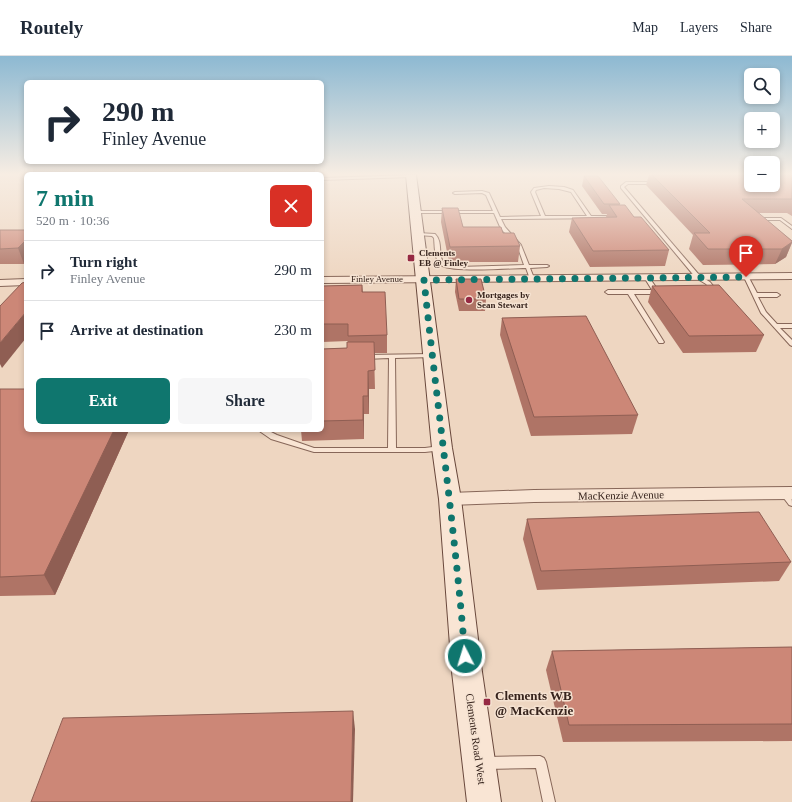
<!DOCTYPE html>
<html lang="en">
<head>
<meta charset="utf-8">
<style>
	body { margin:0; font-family:"Times New Roman",serif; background:#f6f6f7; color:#1f2937; height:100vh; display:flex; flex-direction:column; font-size:15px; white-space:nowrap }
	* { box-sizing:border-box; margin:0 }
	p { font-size:13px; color:#747a83 }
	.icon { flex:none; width:22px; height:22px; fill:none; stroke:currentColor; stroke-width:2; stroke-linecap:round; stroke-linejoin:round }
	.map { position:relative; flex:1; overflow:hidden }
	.panel { position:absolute; left:24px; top:116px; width:300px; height:260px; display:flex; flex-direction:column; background:#fff; border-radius:6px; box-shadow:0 2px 6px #0003 }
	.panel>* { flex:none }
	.banner { position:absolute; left:24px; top:24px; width:300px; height:84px; border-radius:6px; box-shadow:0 2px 6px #0003; background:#fff; color:#1f2937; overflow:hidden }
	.fabs { position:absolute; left:744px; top:12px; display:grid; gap:8px }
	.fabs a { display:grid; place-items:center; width:36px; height:36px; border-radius:6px; background:#fff; box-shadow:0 2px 6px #0003; font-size:20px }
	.pin { position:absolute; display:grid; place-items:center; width:34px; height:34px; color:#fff; margin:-41px -17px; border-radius:50% 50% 50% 0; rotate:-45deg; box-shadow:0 0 4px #0007 }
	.pin .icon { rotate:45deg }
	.me { position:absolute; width:44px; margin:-22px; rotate:355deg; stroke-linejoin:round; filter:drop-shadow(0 0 3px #0008) }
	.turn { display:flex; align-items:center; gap:14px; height:84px; padding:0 12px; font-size:18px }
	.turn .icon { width:52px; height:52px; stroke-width:2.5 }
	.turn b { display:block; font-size:28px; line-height:34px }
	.round { display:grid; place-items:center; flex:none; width:42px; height:42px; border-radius:6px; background:#f6f6f7 }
	.overview { display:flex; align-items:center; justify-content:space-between; height:68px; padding:0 12px }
	h1 { font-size:24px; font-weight:600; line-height:30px; color:#0f766e }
	.action { display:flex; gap:8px; margin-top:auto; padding:8px 12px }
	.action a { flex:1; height:46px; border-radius:6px; background:#0f766e; color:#fff; font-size:16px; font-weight:600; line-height:46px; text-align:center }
	.action a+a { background:#f6f6f7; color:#1f2937 }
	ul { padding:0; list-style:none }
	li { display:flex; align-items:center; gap:12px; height:60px; padding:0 12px; border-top:1px solid #e0e1e3 }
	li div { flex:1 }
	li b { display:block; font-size:15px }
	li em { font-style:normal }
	header { display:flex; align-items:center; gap:24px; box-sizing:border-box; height:56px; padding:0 20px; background:#fff; border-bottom:1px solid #e0e1e3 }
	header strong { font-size:19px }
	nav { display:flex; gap:22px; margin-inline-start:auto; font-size:14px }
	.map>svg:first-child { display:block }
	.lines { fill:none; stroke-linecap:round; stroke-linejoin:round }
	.lane-casing { stroke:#876759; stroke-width:2 }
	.street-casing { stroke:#876759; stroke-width:2 }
	.secondary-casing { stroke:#69483c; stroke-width:2 }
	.lane { fill:#f9e5d4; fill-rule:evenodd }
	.street { fill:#f9e5d4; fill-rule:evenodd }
	.secondary { fill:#f9e5d4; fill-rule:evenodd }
	.wall { fill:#af7466 }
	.shaded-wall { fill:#8f5e53 }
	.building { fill:#cc8777; stroke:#8f5e53 }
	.route { stroke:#0f766e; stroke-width:7; stroke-dasharray:0 12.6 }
	.poi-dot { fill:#962943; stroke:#f5e2d1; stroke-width:1.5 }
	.labels { text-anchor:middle; stroke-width:3; stroke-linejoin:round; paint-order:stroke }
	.far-poi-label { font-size:9px; font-weight:bold; fill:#37241d; stroke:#f5e2d1; text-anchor:start }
	.far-street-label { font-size:9px; fill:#37241d; stroke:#f5e2d1 }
	.street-label { font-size:11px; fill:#37241d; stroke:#f5e2d1 }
	.near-poi-label { font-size:13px; font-weight:bold; fill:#37241d; stroke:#f5e2d1; text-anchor:start }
</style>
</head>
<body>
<header>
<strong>Routely</strong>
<nav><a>Map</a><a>Layers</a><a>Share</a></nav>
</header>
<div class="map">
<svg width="792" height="746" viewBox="0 0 792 746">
	<rect width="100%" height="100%" fill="#eed6c1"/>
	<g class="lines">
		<defs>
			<g id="lane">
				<polygon points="412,119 412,121 411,121 322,124 322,122"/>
				<polygon points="626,126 656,126 657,127 655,128 628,128 624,131 700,220 710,226 718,236 717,237 713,237 706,228 696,222 621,132 621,130"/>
				<path d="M 549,130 L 564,131 L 573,134 L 591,160 L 615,160 L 617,161 L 615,162 L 501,163 L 505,171 L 521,189 L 529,209 L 547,209 L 549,210 L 547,211 L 530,212 L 534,222 L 534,223 L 530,223 L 526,212 C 511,212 450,217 441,209 C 434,203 435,191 434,182 L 432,180 L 418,179 L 416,178 L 418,177 L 435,178 C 447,190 430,209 458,211 L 524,209 L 517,189 L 501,173 L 494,157 L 416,157 L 414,156 L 416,155 L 493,155 L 486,139 L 482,137 L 455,138 L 453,137 L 455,136 L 482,135 L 489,137 L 500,161 L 541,160 L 531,136 L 534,132 ZM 544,132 L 559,133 L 571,136 L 587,160 L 545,160 L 535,136 L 536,134 Z"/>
				<polygon points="756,162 781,162 792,170 792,173 780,164 757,164 755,163"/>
				<polygon points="644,220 648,220 658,234 662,236 659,238 634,238 664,286 663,287 659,287 628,238 608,238 605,236 608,234 652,234 644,221"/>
				<polygon points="744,220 748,220 757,237 777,237 780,239 777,241 758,241 766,256 777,268 792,268 792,272 780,272 792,284 792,290 790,289 761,257 744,221"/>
				<polygon points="432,298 435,300 434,301 395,302 396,392 425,392 440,390 444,392 443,394 425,396 314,396 271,383 258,374 267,374 277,379 314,392 388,392 389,302 365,303 362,301 365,299"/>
				<path d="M 784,434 C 792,436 792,443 792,450 L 789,449 L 780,437 L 781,435 Z"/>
				<polygon points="540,700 544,702 546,706 555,746 543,746 536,712 486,713 482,711 480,707 482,703 486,701"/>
			</g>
			<g id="street">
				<polygon points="792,217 792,223 322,227 322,221"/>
				<polygon points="26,223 26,229 0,230 0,224"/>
				<polygon points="792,431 792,443 534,446 450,449 444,447 442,443 444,439 450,437 534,434"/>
			</g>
			<polygon id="secondary" points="406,119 416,119 452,392 461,443 482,616 501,746 467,746 452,616 439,443 432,392"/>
		</defs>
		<!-- lane casing -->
		<use href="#lane" class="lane-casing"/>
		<!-- street casing -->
		<use href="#street" class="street-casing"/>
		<!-- secondary casing -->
		<use href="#secondary" class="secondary-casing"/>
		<!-- lane -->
		<use href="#lane" class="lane"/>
		<!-- street -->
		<use href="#street" class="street"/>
		<!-- secondary -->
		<use href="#secondary" class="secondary"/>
	</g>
	<!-- wall -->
	<g class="wall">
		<polygon points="649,119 792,119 792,160 787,157 758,157 792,185 792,187 786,201 775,208 703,209 689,193 693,179 646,129"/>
		<polygon points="584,120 620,148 620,149 634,161 669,194 665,210 590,211 569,176 572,162 606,161 607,158 602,158 582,130"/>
		<polygon points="442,152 463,171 503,177 520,190 518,206 449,206 441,166"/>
		<polygon points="0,174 26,174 26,206 24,208 0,208"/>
		<polygon points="456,223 486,243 485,255 459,255 455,236"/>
		<polygon points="362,229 363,236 387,279 387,297 374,297 375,333 369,333 369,358 364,358 364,383 302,385 301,374 322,374 322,293 347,292 348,286 348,285 322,286 322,230"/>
		<polygon points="652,230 764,279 756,296 683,297 648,246"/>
		<polygon points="502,262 638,359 632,378 531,380 500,279"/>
		<polygon points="0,333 26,374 129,374 55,539 0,540"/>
		<polygon points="527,463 791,506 779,525 537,534 523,483"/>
		<polygon points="792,591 792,685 563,686 546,614 552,595"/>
	</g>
	<!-- shaded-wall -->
	<g class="shaded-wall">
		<polygon points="26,184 26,206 24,208 18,192"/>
		<polygon points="792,186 786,201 775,208 782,193"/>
		<polygon points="26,256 26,282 2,312 0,308 0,287"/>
		<polygon points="368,315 369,333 369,358 368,340"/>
		<polygon points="363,340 364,358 364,383 363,364"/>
		<polygon points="114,374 129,374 55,539 44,519"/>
		<polygon points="353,655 355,673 353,746 351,746"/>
	</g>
	<!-- building -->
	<g class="building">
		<polygon points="652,119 751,119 751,129 773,129 773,119 792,119 792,143 742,143 792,185 792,186 782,193 708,193 694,177 710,177"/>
		<polygon points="584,120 598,120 620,148 604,148"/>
		<polygon points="609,149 625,149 634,161 641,161 669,194 593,195 572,162 617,161"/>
		<polygon points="442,152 458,152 463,171 501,171 503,177 514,177 520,190 450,191"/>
		<polygon points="0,174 26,174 26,184 18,192 0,193"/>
		<polygon points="456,223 481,223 486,243 459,243"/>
		<polygon points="26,226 26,256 0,287 0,250 22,227"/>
		<polygon points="362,229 362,236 385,236 387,279 348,280 348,268 322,268 322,230"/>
		<polygon points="719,229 764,279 689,280 652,230"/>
		<polygon points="586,260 638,359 534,361 502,262"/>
		<polygon points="347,286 374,286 375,314 368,315 368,340 363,340 363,364 322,365 322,293 347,292"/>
		<polygon points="0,333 26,333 26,374 114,374 44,519 0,521"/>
		<polygon points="759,456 791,506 541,515 527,463"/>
		<polygon points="792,591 792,668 569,669 552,595"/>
		<polygon points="353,655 351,746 31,746 63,662"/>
	</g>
	<!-- sky -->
	<linearGradient id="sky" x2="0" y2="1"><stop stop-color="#8db9d2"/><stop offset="0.53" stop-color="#f7ede3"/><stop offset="1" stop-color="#f7ede3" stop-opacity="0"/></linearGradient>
	<rect width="792" height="223" fill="url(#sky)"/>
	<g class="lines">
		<!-- route -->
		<path class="route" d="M 465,600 C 455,474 437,349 424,224 L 746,221"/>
	</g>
	<!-- markers -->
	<g class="poi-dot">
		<rect x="407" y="198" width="8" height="8" rx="2"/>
		<circle cx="469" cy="244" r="4"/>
		<rect x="483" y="642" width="8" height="8" rx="2"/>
	</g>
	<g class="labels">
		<!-- far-poi labels -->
		<g class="far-poi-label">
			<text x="419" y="200">Clements<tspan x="419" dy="10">EB @ Finley</tspan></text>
			<text x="477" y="242">Mortgages by<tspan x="477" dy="10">Sean Stewart</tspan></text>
		</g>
		<!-- far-street labels -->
		<g class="far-street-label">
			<text x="377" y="226">Finley Avenue</text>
		</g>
		<!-- street labels -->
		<g class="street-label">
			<text transform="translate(621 439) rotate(-1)" y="4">MacKenzie Avenue</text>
			<text transform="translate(476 683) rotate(82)" y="4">Clements Road West</text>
		</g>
		<!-- near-poi labels -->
		<g class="near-poi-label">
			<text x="495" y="644">Clements WB<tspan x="495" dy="15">@ MacKenzie</tspan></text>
		</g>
	</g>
</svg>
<div class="fabs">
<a><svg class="icon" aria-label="search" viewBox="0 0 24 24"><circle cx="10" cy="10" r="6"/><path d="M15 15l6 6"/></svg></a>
<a>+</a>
<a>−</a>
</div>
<div class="pin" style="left:746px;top:221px;background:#d93025"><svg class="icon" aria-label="arrive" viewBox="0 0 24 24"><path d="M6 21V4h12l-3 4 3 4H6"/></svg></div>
<svg class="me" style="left:465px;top:600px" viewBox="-20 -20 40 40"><circle r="17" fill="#0f766e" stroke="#fff" stroke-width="3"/><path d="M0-11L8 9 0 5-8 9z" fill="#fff"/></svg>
<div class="banner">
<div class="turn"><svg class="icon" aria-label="right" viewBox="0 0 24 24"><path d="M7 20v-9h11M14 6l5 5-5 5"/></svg><div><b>290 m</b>Finley Avenue</div></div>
</div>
<section class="panel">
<div class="overview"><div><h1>7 min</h1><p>520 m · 10:36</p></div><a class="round" style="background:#d93025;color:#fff"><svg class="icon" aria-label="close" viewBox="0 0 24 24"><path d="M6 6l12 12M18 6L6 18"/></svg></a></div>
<ul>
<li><svg class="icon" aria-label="right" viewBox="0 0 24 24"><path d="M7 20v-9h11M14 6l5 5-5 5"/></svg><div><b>Turn right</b><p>Finley Avenue</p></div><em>290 m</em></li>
<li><svg class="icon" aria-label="arrive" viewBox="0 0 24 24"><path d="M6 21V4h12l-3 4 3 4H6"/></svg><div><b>Arrive at destination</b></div><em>230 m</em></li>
</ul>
<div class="action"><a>Exit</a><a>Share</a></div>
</section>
</div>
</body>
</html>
